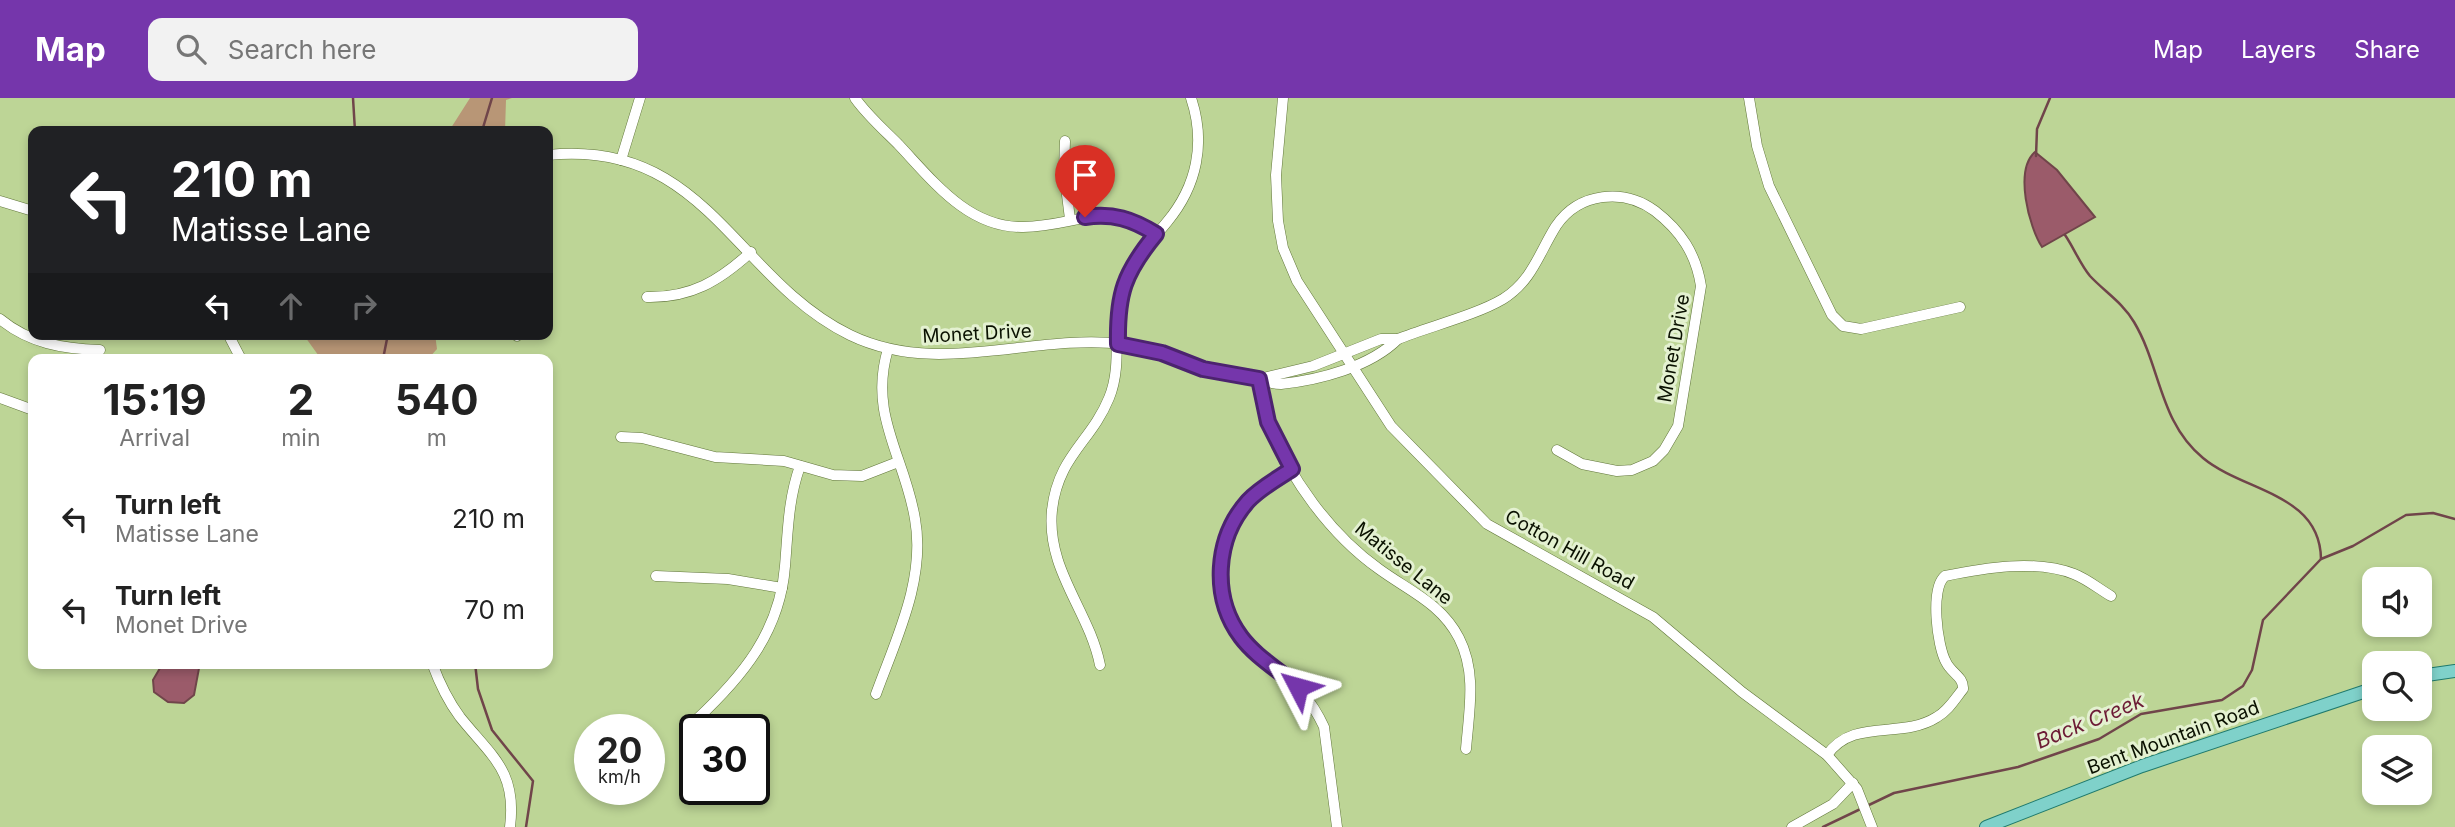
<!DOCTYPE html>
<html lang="en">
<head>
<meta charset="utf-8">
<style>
	body { margin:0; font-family:Inter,sans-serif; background:#f2f2f2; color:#222; height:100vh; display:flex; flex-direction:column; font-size:26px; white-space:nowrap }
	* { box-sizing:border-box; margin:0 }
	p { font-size:23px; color:#767676 }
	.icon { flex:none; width:38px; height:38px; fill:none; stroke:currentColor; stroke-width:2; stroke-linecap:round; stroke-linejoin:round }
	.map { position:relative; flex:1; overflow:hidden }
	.details { position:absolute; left:28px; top:256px; width:525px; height:315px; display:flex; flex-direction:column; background:#fff; border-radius:14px; box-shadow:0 4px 10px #0003 }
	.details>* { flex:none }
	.hud { position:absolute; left:28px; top:28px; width:525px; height:214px; border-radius:14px; box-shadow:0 4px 10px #0003; background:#202124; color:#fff; overflow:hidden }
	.controls { position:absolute; left:2362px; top:469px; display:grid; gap:14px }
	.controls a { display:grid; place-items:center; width:70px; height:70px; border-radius:14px; background:#fff; box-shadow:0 4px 10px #0003; font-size:35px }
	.speed { position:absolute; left:574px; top:616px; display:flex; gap:14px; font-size:35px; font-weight:700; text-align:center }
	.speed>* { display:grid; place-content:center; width:91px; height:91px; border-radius:50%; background:#fff; box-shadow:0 4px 10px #0003; line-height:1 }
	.speed small { font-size:18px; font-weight:400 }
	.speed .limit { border:4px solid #111; border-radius:10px; background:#fff; color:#111 }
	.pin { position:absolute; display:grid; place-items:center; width:60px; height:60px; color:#fff; margin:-72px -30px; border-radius:50% 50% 50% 0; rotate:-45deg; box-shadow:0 0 7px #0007 }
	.pin .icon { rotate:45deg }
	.me { position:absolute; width:77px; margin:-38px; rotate:309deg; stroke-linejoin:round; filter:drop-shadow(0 0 5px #0008) }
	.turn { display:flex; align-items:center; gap:24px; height:147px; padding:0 28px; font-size:32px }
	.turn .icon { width:91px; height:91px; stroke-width:2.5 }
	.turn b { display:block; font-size:49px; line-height:60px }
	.lanes { display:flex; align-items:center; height:66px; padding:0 28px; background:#0003; justify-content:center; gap:35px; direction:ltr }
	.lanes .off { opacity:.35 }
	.eta { display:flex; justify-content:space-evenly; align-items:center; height:119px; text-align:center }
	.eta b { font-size:42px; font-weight:700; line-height:49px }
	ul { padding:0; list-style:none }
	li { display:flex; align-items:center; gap:21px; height:91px; padding:0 28px }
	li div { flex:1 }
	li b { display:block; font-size:26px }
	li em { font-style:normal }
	header { display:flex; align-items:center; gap:42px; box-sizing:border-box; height:98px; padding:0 35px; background:#7536ab; color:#fff }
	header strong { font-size:33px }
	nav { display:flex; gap:38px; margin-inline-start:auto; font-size:24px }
	.search { width:490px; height:63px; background:#f2f2f2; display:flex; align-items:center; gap:18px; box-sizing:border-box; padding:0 24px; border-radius:14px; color:#767676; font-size:26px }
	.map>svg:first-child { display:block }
	.green { fill:#b89676 }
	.water { fill:#9b5b6a; stroke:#70454a; stroke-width:2 }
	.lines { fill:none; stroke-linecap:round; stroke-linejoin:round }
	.stream { stroke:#70454a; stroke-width:2.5 }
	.minor-casing { stroke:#61763a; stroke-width:11 }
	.major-casing { stroke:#1f7a6d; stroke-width:14 }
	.minor { stroke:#fff; stroke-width:10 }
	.major { stroke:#7fd1ca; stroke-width:12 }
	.route-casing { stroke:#4c236f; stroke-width:18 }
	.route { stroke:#7536ab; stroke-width:12 }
	.labels { text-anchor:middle; stroke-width:6; stroke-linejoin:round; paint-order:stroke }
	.street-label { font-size:19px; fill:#0a1100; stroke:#e4f1d1 }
	.water-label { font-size:21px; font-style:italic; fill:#6c1b35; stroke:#e4f1d1 }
</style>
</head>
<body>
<header>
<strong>Map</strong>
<div class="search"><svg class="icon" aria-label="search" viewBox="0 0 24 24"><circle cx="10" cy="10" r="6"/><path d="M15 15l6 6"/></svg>Search here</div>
<nav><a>Map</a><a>Layers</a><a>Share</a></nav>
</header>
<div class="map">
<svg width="2455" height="729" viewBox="0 0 2455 729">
	<rect width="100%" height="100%" fill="#bdd596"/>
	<!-- green -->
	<g class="green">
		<polygon points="470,0 512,0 506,2 505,33 449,33"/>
		<polygon points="303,236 435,236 437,251 428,261 321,261"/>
	</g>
	<!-- water -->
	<g class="water">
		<path d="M 2035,54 L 2057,72 L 2095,119 L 2042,149 C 2029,129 2014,72 2035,54 Z"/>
		<polygon points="163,565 200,565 194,597 184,605 168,604 154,594 153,582"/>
	</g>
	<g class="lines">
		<!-- stream -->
		<g class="stream">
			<polyline points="353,0 355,33"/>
			<polyline points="482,33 492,0"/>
			<polyline points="2036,58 2037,31 2050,0"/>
			<path d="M 2065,137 C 2074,150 2080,166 2090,178 C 2105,194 2123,205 2134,224 C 2161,269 2159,324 2203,360 C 2244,394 2320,395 2321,461"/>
			<polyline points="383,261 388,236"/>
			<polyline points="475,565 478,591 492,632 533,683 526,729"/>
			<polyline points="1823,729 1894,695 2018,669 2099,641 2141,616 2222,602 2243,588 2252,572 2263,522 2321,461 2353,448 2406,417 2433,415 2455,421"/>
		</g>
		<defs>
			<g id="minor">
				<path d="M 855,0 C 867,17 884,32 898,46 C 933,83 968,130 1023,129 C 1080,128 1101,101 1156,137"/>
				<polyline points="1283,0 1276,77 1278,123 1283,150 1297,183 1391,328 1487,426 1653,519 1742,594 1827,657 1857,691 1872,729"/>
				<polyline points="1749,0 1757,48 1769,88 1832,217 1843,228 1861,231 1960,209"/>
				<polyline points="1065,43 1064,73 1070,121"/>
				<path d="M 548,57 C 706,41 734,180 850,237 C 939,280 1032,235 1123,246 C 1152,250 1176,263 1204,271 C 1221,276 1238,278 1256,281 C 1265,283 1271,286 1281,286 C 1319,282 1370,269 1398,241"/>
				<polyline points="621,62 640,0"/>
				<polyline points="0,103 33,113"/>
				<path d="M 647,199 C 691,200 719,183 751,154"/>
				<path d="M 0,221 C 29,245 63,251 100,252"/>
				<polyline points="228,236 241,261"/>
				<polyline points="517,238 517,236"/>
				<path d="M 1259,281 L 1313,268 L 1381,241 L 1398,241 C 1428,229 1476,217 1503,201 C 1532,183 1539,155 1556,128 C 1579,94 1624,90 1655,113 C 1681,133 1696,156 1701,188 L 1678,328 L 1664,352 L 1653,363 L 1632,372 L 1617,373 L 1582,366 L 1557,352"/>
				<path d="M 1259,281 C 1262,295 1263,310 1268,323 C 1288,379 1331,437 1379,471 C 1409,493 1441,505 1459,540 C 1477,575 1469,613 1466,651"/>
				<polyline points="0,300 33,312"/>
				<polyline points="621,339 642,340 715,359 784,363 833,377 862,378 898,364"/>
				<path d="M 1292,371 C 1277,381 1261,389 1249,402 C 1211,443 1211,508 1249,548 C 1280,581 1302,582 1324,629 L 1337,729"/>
				<polyline points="656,478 728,481 782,490"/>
				<path d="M 432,565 C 439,584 448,603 460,619 C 492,659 517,673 510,729"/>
				<path d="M 1100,567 C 1089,512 1046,472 1052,412 C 1058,358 1091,344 1109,300 C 1123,266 1112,229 1120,195 C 1128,167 1149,146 1167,124 C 1197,88 1206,45 1191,0"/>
				<path d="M 876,596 C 896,541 926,481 915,421 C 905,359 868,317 888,251"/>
				<path d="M 696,622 C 742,579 780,534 785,468 C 788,433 788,402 800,368"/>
				<path d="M 1827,657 C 1854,619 1901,642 1937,619 C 1948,613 1955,601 1963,591 C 1964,579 1951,575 1946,564 C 1937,548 1930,490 1945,478 C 1984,470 2035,461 2074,476 C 2087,481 2099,491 2111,498"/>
				<polyline points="1792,729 1833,706 1853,685"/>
			</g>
			<g id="major">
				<polyline points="2420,578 2455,573"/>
				<polyline points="1986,729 2142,668 2375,590"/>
			</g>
		</defs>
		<!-- minor casing -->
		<use href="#minor" class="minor-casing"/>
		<!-- major casing -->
		<use href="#major" class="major-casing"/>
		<!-- minor -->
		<use href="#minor" class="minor"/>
		<!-- major -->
		<use href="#major" class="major"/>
	</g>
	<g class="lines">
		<defs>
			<path id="route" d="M 1085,119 C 1113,115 1132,121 1156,136 C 1124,175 1117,196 1118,246 L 1162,255 L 1203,271 L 1259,281 L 1268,324 L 1292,371 C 1277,381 1260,390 1248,403 C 1215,440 1211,499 1241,539 C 1256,559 1279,572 1298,589"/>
		</defs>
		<!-- route casing -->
		<use href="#route" class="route-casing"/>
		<!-- route -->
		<use href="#route" class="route"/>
	</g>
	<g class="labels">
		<!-- street labels -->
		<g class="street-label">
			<text transform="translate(977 235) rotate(-3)" y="7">Monet Drive</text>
			<text transform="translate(1673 250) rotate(-80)" y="7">Monet Drive</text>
			<text transform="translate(1570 451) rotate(29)" y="7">Cotton Hill Road</text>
			<text transform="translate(1404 465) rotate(39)" y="7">Matisse Lane</text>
			<text transform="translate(2173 639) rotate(-20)" y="7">Bent Mountain Road</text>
		</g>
		<!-- water labels -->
		<g class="water-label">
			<text transform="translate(2090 623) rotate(-22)" y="7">Back Creek</text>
		</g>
	</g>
</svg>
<div class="controls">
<a><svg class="icon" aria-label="sound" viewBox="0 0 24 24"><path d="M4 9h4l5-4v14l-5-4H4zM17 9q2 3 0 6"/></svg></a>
<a><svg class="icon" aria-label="search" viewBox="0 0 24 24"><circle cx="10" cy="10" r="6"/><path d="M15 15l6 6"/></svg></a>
<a><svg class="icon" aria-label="layers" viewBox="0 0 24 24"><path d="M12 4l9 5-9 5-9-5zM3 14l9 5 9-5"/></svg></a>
</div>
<div class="speed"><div>20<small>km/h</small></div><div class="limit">30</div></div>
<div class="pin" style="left:1085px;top:119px;background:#d93025"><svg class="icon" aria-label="arrive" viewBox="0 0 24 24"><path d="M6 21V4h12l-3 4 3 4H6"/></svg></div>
<svg class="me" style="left:1298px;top:589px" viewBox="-20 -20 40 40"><path d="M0-17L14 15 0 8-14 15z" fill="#7536ab" stroke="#fff" stroke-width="4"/></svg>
<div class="hud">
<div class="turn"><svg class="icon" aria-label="left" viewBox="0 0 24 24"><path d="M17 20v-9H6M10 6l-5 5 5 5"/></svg><div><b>210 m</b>Matisse Lane</div></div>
<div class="lanes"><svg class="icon" aria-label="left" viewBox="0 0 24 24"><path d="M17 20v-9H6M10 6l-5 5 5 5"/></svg><svg class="icon off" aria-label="ahead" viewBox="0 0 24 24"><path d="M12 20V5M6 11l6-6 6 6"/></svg><svg class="icon off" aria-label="right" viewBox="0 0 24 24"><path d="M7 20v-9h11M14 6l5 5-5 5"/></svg></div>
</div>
<section class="details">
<div class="eta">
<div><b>15:19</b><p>Arrival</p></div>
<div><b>2</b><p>min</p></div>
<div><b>540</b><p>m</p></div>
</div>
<ul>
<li><svg class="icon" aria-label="left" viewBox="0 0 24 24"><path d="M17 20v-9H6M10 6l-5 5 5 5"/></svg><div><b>Turn left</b><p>Matisse Lane</p></div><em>210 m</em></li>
<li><svg class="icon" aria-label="left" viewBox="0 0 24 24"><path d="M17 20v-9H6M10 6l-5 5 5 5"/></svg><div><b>Turn left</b><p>Monet Drive</p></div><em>70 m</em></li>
</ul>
</section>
</div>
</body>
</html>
